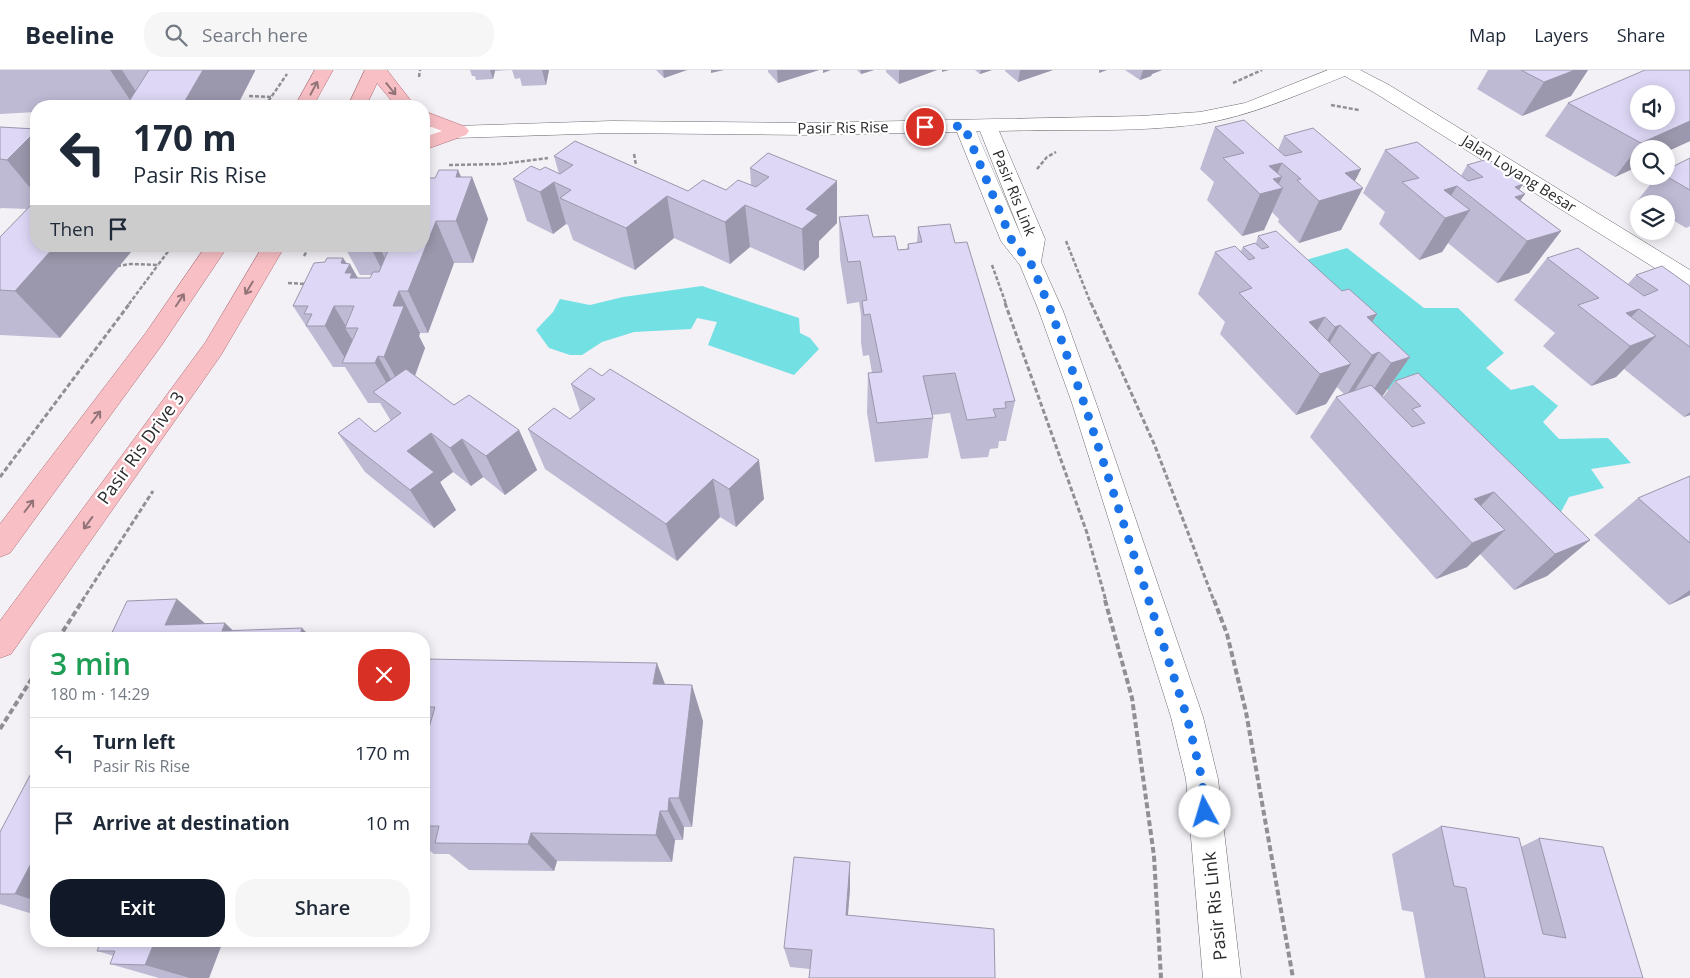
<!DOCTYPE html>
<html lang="en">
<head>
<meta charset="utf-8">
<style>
	body { margin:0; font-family:"Open Sans",sans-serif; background:#f6f6f7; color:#1f2937; height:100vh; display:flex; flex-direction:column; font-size:19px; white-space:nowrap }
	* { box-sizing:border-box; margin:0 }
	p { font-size:16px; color:#747a83 }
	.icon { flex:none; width:28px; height:28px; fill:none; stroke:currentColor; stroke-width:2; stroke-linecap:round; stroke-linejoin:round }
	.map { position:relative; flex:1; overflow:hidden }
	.sheet { position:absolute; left:30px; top:562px; width:400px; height:315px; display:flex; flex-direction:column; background:#fff; border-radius:20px; box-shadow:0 2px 12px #0003 }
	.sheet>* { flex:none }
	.guide { position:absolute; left:30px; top:30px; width:400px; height:152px; border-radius:20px; box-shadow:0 2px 12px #0003; background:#fff; color:#1f2937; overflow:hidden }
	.fabs { position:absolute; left:1630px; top:15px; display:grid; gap:10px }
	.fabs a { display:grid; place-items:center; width:45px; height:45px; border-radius:50%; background:#fff; box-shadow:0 2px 12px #0003; font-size:25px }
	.pin { position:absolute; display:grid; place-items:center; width:42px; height:42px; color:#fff; margin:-21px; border:2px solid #fff; border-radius:50%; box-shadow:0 1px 5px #0007 }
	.me { position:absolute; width:55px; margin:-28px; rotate:354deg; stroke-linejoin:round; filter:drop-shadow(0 0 4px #0008) }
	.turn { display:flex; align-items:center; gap:18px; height:105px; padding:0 20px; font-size:22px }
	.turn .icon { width:65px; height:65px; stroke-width:2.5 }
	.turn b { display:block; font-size:35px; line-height:42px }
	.then { display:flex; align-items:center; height:48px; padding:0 20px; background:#0003; gap:10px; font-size:19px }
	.round { display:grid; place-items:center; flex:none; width:52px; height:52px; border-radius:20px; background:#f6f6f7 }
	.summary { display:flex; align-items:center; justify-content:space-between; height:85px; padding:0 20px }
	h1 { font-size:30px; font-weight:600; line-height:38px; color:#1e9e55 }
	.action { display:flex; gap:10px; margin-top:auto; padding:10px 20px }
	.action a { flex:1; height:58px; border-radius:20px; background:#111827; color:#fff; font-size:20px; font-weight:600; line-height:58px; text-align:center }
	.action a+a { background:#f6f6f7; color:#1f2937 }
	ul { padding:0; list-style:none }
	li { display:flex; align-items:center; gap:15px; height:70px; padding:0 20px; border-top:1px solid #e0e1e3 }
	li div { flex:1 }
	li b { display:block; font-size:19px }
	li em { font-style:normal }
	header { display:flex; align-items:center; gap:30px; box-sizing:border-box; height:70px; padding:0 25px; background:#fff; border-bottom:1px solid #e0e1e3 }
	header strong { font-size:24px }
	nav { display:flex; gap:28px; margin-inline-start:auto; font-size:18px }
	.search { width:350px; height:45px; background:#f6f6f7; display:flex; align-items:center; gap:12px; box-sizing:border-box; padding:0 18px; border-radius:20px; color:#747a83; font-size:19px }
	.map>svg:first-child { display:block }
	.water { fill:#73e0e3 }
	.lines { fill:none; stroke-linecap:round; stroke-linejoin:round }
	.minor-casing { stroke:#6c6a6f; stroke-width:1 }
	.tertiary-casing { stroke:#6c6a6f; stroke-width:1 }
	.primary-casing { stroke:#ad6f76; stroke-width:1 }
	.path-far2 { stroke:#918f93; stroke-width:2.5; stroke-dasharray:4 2; stroke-linecap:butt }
	.path-far1 { stroke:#918f93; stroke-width:3; stroke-dasharray:5 2.5; stroke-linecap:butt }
	.path { stroke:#918f93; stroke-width:4; stroke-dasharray:6 3; stroke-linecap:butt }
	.minor { fill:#fff; fill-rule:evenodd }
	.tertiary { fill:#fff; fill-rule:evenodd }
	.primary { fill:#f8bfc5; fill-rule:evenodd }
	.wall { fill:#bfbad4 }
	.shaded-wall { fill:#9b97ac }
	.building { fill:#ded8f6; stroke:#9b97ac; fill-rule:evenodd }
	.oneway { stroke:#927478 }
	.route { stroke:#1a73e8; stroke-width:9; stroke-dasharray:0 16.2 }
	.labels { text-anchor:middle; stroke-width:4.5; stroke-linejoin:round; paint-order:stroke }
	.far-street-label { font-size:15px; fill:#2b2a2c; stroke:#fff }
	.street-label { font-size:18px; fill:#2b2a2c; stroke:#fff }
</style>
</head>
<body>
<header>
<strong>Beeline</strong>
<div class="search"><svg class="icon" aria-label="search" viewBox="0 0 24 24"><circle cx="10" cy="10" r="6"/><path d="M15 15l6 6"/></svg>Search here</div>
<nav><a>Map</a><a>Layers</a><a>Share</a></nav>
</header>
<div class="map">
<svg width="1690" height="908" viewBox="0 0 1690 908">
	<rect width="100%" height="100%" fill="#f3f0f6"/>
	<!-- water -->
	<g class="water">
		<polygon points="1347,178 1424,238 1458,238 1504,283 1486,298 1511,320 1533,315 1558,336 1543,352 1559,369 1608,368 1631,393 1591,399 1604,418 1569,427 1544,474 1268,201"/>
		<polygon points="702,216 799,248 800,263 810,268 819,279 794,305 708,275 717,252 697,248 691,259 634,262 602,272 582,285 570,285 549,278 536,260 553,242 560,229 590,235 623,227"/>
	</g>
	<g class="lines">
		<defs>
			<path id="minor" d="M 1328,0 L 1353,0 L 1350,4 C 1301,23 1252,46 1200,54 C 1136,63 1064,59 999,61 L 1045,169 L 1041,192 L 1063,241 L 1096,333 L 1203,647 L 1218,709 L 1241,908 L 1203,908 L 1186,709 L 1171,647 L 1072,333 L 1039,241 L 1020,195 L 1001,171 L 957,62 L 810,65 L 612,63 L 424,69 L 424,57 L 612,51 L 810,53 L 1141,46 L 1200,42 L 1245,33 ZM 976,61 L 980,61 L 1023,170 L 1022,168 Z"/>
			<polygon id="tertiary" points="1338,0 1360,0 1389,15 1690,200 1690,217 1682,215 1375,23 1341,4"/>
			<g id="primary">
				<polygon points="315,0 333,0 313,36 295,36"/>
				<polygon points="365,0 387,0 415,36 396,36 377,13 366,36 348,36"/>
				<polygon points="424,41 466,57 469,61 466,65 424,80 424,67 442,61 424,54"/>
				<polygon points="206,176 228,176 161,276 10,483 0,487 0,454 145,264"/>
				<polygon points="263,176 285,176 221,285 11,584 0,588 0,551 205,273"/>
			</g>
		</defs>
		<!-- minor casing -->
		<use href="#minor" class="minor-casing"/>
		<!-- tertiary casing -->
		<use href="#tertiary" class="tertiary-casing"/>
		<!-- primary casing -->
		<use href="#primary" class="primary-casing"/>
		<!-- path-far2 -->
		<g class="path-far2">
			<polyline points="419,7 420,0"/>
			<polyline points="1233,13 1262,0"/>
			<polyline points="249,26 271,27"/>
			<polyline points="1331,35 1359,40"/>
			<polyline points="265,36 287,4"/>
			<polyline points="634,84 636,95"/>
			<polyline points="449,95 502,94 548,88"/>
			<polyline points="1037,99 1047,87 1056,82"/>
			<polyline points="1066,171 1091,234"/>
			<polyline points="304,186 310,176"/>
			<polyline points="992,195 1006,234"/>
			<polyline points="117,196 131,194 158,195 172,176"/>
			<polyline points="288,213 307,214"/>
			<polyline points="129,234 158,195"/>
		</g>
		<!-- path-far1 -->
		<g class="path-far1">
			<polyline points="1005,233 1087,463 1106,531"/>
			<polyline points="1091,233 1155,376 1214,531"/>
			<polyline points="0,407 130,233"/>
			<polyline points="82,531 153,421"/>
		</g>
		<!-- path -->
		<g class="path">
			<polyline points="1105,530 1132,628 1154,786 1161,908"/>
			<polyline points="1214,530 1227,564 1246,642 1293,908"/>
			<polyline points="58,569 83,530"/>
			<polyline points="0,659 36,602"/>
		</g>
		<!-- minor -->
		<use href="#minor" class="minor"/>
		<!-- tertiary -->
		<use href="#tertiary" class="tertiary"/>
		<!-- primary -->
		<use href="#primary" class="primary"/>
	</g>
	<!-- wall -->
	<g class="wall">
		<polygon points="0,0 255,0 255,1 237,36 36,36 36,42 0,44"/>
		<polygon points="470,0 549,0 546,15 522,16 520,8 515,9 512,0 495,1 493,9 476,10 475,6 472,6"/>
		<polygon points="656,0 687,0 664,8"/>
		<polygon points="768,0 819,0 778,13 768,2"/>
		<polygon points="857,0 874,0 861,4"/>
		<polygon points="886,0 937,0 899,14 886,2"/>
		<polygon points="975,0 992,0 980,4"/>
		<polygon points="1005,0 1053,0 1018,12 1005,1"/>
		<polygon points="1125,0 1162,0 1152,4 1151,6 1140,10"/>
		<polygon points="1488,0 1588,0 1571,26 1522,46 1477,19"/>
		<polygon points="1690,0 1690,71 1666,82 1666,79 1639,79 1639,96 1615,107 1545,66 1568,33"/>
		<polygon points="0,57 36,59 36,176 60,268 0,265 0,167 27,139 1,138 0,139"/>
		<polygon points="1215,57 1278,80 1284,66 1361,99 1355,111 1341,160 1299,173 1278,152 1279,149 1272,142 1264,160 1242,166 1207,130 1214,112 1200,99"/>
		<polygon points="1385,80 1461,106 1467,95 1523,114 1519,120 1525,124 1520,130 1561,161 1529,203 1497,213 1448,173 1442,182 1419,190 1379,154 1385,142 1363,123"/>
		<polygon points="768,83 837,153 819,171 819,187 804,201 750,177 730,194 674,168 635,200 573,170 568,155 566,154 553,164 527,151 513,109 540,100 559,104 554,86 688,121 726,120 751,115 750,98"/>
		<polygon points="1690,88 1690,156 1686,158 1666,146 1666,134 1645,134 1638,130 1657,106 1666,106"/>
		<polygon points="458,100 461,107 472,107 488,149 473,193 454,193 428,263 420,263 419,266 425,278 415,306 454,335 519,360 537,400 505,425 483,407 471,416 453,402 440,412 456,440 434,458 365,402 338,363 375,362 391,351 380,333 368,333 345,297 333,297 293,236 325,192 343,188 347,193 358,208 370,208 372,205 360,205 344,176 424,176 435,108"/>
		<polygon points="839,147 873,167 898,180 907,179 908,174 917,173 918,157 955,173 1015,331 1006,371 999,371 998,378 990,379 988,387 961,389 950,343 932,345 933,348 928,388 875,392 867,343 868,303 872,303 869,285 863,286 861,272 861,245 859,232 847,234 840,189"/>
		<polygon points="1258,166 1377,244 1372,252 1410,287 1382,326 1383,327 1395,311 1590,470 1547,506 1514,520 1480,484 1467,497 1436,509 1310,367 1336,327 1344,324 1337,317 1326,334 1296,345 1220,264 1225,252 1198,224 1215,182 1240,182 1243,177 1256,173"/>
		<polygon points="1547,188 1628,214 1636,205 1690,216 1690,345 1684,347 1624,299 1616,307 1591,316 1543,276 1555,263 1514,230"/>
		<polygon points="571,314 764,429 736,457 720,447 677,491 545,399 528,359 570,349 580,341"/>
		<polygon points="1690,406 1690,525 1669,535 1594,465 1638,428"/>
		<polygon points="424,589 665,615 703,651 692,757 684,757 683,770 675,770 672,792 557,791 554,801 469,800 449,784 434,784 424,776 424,675 425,672 424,672"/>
		<polygon points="36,694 36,845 0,834 0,762"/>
		<polygon points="1441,756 1521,777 1539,768 1643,908 1425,908 1413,842 1402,840 1392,784"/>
		<polygon points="850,792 850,818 848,845 810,899 790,897 784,878"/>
		<polygon points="223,871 209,908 159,908 110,894 114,886 97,881"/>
	</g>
	<!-- shaded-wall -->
	<g class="shaded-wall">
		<polygon points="110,0 122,0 141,29 134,36"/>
		<polygon points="203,0 255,0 255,1 237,36 182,36"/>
		<polygon points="490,0 495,0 495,1 493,9"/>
		<polygon points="542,0 549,0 546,15"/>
		<polygon points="663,0 687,0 664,8"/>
		<polygon points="711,0 724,0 711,3"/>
		<polygon points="777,0 819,0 778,13"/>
		<polygon points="823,0 831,0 823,3"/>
		<polygon points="861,0 874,0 861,4"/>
		<polygon points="899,0 937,0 899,14"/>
		<polygon points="942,0 949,0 942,2"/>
		<polygon points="981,0 992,0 980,4"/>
		<polygon points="1020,0 1053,0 1018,12"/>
		<polygon points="1099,0 1107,0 1099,3"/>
		<polygon points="1143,0 1162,0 1152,4 1151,6 1140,10"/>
		<polygon points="1575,0 1588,0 1571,26 1522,46 1544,12"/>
		<polygon points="1690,51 1690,71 1666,82 1666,79 1639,79 1639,96 1615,107 1641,73"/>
		<polygon points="36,61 36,125 7,90"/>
		<polygon points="1282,93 1275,109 1282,107 1276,120 1283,118 1264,160 1242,166 1260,124 1269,96"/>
		<polygon points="1361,99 1349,122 1363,118 1341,160 1299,173 1319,131 1345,103"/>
		<polygon points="458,100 467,121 472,107 488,149 473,193 456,151 456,107"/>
		<polygon points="837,111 837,153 819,171 819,187 804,201 802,159 806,139"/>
		<polygon points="554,112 566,154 553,164 540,122"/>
		<polygon points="1523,114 1499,149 1515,117"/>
		<polygon points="1457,116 1440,144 1444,120"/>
		<polygon points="1525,124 1504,153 1515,127"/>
		<polygon points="667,126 674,168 635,200 626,158"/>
		<polygon points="745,135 750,177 730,194 725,152"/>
		<polygon points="1470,140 1442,182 1419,190 1445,148"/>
		<polygon points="436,151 454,193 428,263 408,221"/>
		<polygon points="1561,161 1529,203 1497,213 1527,171"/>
		<polygon points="55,176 136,176 60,268 15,221"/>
		<polygon points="370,176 379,176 392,203 388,212"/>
		<polygon points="384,176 391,176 398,203"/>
		<polygon points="343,188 348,197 350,194 373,235 345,203 341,193"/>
		<polygon points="399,221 420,263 419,266 425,278 407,327 384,287 393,236"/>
		<polygon points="334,236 347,258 345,258 358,279 348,293 325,256"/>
		<polygon points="1639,239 1615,264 1626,243"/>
		<polygon points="1377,244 1359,273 1367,247"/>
		<polygon points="1325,247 1302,286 1309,252"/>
		<polygon points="1340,255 1316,296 1312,296 1335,257"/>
		<polygon points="1656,266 1616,307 1591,316 1630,276"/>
		<polygon points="1379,282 1353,323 1346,326 1372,285"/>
		<polygon points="378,286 401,327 398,333 375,293"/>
		<polygon points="1410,287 1382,327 1364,334 1391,293"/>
		<polygon points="1351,294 1326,334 1296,345 1320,304"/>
		<polygon points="1690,342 1690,345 1684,347"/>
		<polygon points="519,360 537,400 505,425 486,386"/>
		<polygon points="431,363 453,402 440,412 456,440 434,458 410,420 407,381"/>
		<polygon points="462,369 483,407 471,416 450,378"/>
		<polygon points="759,390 764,429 736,457 729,419"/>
		<polygon points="713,409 720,447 677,491 666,454"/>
		<polygon points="1494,422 1459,459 1474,429"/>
		<polygon points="1505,460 1467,497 1436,509 1472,473"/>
		<polygon points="1590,470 1547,506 1514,520 1555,484"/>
		<polygon points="1690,520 1690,525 1669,535"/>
		<polygon points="177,529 223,569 165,555"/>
		<polygon points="225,553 242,569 222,561"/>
		<polygon points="302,558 313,569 299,569"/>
		<polygon points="657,593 671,630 653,614"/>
		<polygon points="692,615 703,651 692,757 679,728"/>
		<polygon points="669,728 684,757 683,770 668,741"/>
		<polygon points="660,741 675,770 672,792 656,765"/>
		<polygon points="531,763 557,791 554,801 528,774"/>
		<polygon points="36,784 36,831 15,824"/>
		<polygon points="850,792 850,818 846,867 846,845"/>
		<polygon points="155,871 223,871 209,908 190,908 145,895"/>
	</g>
	<!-- building -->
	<g class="building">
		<polygon points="149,0 203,0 182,36 126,36"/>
		<polygon points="1521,0 1575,0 1544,12"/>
		<path d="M 1645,0 L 1690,0 L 1690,51 L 1641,73 L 1568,33 ZM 1639,24 L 1666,24 L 1666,51 L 1639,51 Z"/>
		<polygon points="1244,50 1285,86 1302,82 1284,66 1313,58 1361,99 1345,103 1363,118 1319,131 1297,110 1301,109 1282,93 1269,96 1282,107 1273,109 1283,118 1260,124 1223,88 1244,83 1215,57"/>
		<polygon points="0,57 36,59 36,61 7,90 0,89"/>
		<polygon points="575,71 688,121 703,110 726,120 738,110 756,117 769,107 750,98 768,83 837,111 806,139 818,145 802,159 745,135 725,152 667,126 626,158 560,128 571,120 554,112 540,122 513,109 531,96 540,100 545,97 560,104 573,95 554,86"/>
		<polygon points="1417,72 1468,111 1483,107 1467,95 1488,89 1523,114 1515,117 1525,124 1515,127 1561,161 1527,171 1457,116 1444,120 1470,140 1445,148 1402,112 1419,108 1385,80"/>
		<polygon points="1690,88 1690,120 1666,106 1666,100"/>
		<polygon points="439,100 458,100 456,107 472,107 456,151 436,151 408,221 399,221 393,236 404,236 384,287 378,286 375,293 342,293 358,258 345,258 354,236 334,236 325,256 306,256 312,244 304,244 308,236 293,236 314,193 325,192 327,188 343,188 341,193 350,194 345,203 352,203 350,208 370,208 373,202 379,202 390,176 424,176 424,110 425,108 435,108"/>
		<polygon points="36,130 36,176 55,176 15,221 0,220 0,167"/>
		<polygon points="868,145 873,167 895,166 898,180 909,179 908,174 922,172 918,157 950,154 955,173 967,172 1015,331 1005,332 1006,338 993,339 996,347 967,350 955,303 923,306 933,348 877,353 868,303 882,302 870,244 864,245 862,231 867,230 860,191 848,192 839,147"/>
		<polygon points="1276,161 1342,221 1349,219 1377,244 1367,247 1410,287 1391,293 1379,282 1372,285 1340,255 1335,257 1325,247 1309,252 1351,294 1320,304 1239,223 1252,218 1215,182 1235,176 1249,190 1255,188 1243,177 1255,173 1262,179 1269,177 1258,166"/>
		<polygon points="1578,178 1644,226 1658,220 1636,205 1662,196 1690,216 1690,277 1639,239 1626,243 1656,266 1630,276 1578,235 1599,228 1547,188"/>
		<polygon points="590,298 602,306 610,299 759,390 729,419 713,409 666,454 528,359 554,338 570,349 595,329 571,314"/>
		<polygon points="406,299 454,335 469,325 519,360 486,386 462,369 450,378 431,363 407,381 434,402 410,420 338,363 359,348 375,362 401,343 373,322"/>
		<polygon points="1418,303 1590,470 1555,484 1494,422 1474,429 1505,460 1472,473 1336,327 1371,315 1412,357 1425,353 1412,339 1421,336 1395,311"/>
		<polygon points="1690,406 1690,473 1638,428"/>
		<polygon points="177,529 165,555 225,553 222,561 302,558 299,569 109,569 127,531"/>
		<polygon points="424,589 657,593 653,614 692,615 679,728 669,728 668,741 660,741 656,765 531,763 528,774 435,773 439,756 424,756 424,675 435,637 424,637"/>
		<polygon points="36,694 36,784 15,824 0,824 0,762"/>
		<polygon points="1441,756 1519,768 1543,864 1566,868 1539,768 1603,777 1643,908 1485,908 1466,818 1454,816"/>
		<polygon points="794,787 850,792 846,845 994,859 995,908 809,908 812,880 784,878"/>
		<polygon points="101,871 155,871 145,895 110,894 115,881 97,881"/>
	</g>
	<!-- one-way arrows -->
	<defs><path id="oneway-shaft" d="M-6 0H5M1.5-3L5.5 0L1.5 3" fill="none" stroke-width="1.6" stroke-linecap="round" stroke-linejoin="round" transform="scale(1.25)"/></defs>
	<g class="oneway">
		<use href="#oneway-shaft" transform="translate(314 18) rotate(-62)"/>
		<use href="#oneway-shaft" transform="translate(391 19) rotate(51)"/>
		<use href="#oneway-shaft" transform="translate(249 218) rotate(121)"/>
		<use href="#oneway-shaft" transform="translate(180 230) rotate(-56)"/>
		<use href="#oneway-shaft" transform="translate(96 347) rotate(-53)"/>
		<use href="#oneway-shaft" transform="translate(29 436) rotate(-53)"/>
		<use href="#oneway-shaft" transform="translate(88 453) rotate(126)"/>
	</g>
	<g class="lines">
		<!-- route -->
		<polyline class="route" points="925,57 964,56 1012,171 1030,192 1034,200 1051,241 1084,333 1187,647 1202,709 1205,742"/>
	</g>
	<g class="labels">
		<!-- far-street labels -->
		<g class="far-street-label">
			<text transform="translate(843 58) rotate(-1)" y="5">Pasir Ris Rise</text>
			<text transform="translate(1519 104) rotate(32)" y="5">Jalan Loyang Besar</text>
			<text transform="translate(1014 123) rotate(68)" y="5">Pasir Ris Link</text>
		</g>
		<!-- street labels -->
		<g class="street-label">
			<text transform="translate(141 378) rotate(-54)" y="6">Pasir Ris Drive 3</text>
			<text transform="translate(1215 836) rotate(-96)" y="6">Pasir Ris Link</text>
		</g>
	</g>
</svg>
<div class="fabs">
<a><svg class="icon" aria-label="sound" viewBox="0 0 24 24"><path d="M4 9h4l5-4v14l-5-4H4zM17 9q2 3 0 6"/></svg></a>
<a><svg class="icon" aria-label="search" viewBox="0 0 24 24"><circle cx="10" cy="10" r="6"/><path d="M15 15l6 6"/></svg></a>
<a><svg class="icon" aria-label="layers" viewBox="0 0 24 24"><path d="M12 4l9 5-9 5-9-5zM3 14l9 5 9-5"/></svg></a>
</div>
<div class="pin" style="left:925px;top:57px;background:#d93025"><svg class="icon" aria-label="arrive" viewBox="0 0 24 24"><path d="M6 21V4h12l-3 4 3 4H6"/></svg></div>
<svg class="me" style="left:1205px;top:742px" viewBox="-20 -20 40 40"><circle r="19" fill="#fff"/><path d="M0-13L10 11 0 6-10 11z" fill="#1a73e8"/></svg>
<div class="guide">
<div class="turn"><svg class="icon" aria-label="left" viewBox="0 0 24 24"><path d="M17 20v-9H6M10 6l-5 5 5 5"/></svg><div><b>170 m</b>Pasir Ris Rise</div></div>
<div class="then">Then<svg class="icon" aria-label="arrive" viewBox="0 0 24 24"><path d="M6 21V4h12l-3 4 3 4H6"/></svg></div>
</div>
<section class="sheet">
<div class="summary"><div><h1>3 min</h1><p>180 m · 14:29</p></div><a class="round" style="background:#d93025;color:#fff"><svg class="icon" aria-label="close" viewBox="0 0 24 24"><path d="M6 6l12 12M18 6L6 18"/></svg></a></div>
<ul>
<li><svg class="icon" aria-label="left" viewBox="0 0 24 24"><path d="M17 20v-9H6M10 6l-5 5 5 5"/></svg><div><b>Turn left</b><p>Pasir Ris Rise</p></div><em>170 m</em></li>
<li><svg class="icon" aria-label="arrive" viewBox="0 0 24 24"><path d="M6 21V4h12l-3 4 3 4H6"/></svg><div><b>Arrive at destination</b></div><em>10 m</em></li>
</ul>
<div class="action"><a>Exit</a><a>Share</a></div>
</section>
</div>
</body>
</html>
